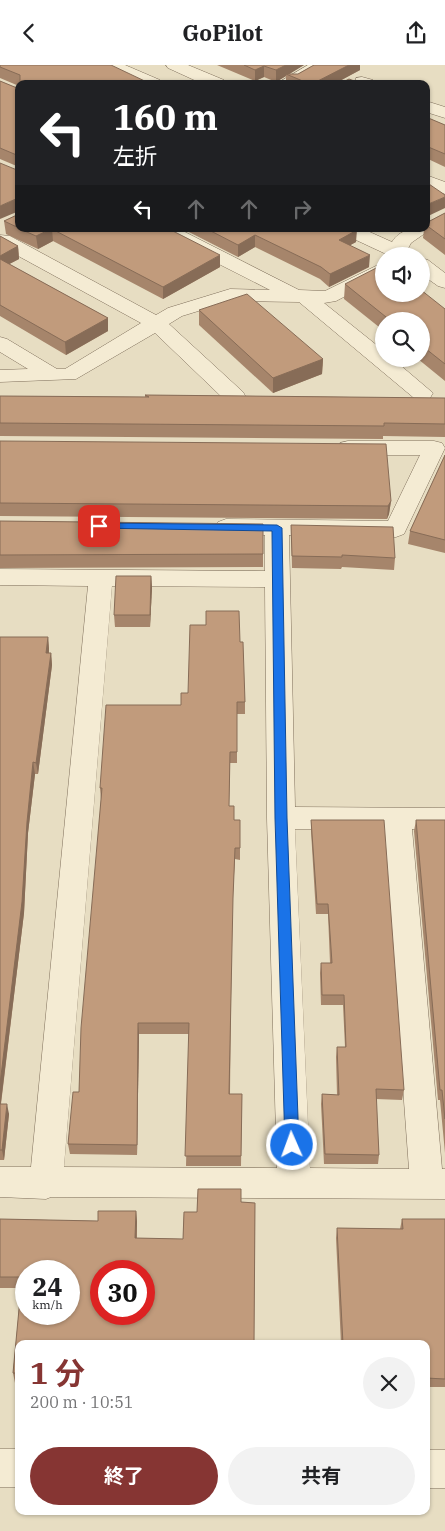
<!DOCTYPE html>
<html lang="ja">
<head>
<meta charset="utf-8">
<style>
	body { margin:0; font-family:"IBM Plex Serif","Noto Sans JP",serif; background:#f2f2f2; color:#202124; height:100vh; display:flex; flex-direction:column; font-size:19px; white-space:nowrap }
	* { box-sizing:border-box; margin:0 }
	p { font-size:16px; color:#757577 }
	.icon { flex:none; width:28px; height:28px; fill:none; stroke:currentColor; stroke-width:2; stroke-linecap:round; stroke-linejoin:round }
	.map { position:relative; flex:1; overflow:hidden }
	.details { position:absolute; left:15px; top:1275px; width:415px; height:175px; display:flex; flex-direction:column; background:#fff; border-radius:10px; box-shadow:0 1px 4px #0004 }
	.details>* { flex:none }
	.guide { position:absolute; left:15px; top:15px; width:415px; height:152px; border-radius:10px; box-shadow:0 1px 4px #0004; background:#202124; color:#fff; overflow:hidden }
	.controls { position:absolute; left:375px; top:182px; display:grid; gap:10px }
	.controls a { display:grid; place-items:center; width:55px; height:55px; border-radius:50%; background:#fff; box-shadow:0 1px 4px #0004; font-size:25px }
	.speed { position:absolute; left:15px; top:1195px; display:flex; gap:10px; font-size:25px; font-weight:700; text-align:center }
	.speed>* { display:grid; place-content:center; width:65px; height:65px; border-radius:50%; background:#fff; box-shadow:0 1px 4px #0004; line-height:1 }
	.speed small { font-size:12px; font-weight:400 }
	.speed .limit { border:8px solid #d22; background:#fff; color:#111 }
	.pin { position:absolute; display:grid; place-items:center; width:42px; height:42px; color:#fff; margin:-21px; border-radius:10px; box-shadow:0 2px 8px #0006 }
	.me { position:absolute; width:55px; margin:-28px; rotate:358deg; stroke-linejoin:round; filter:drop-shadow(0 0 4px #0008) }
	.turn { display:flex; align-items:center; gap:18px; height:105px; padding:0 15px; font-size:22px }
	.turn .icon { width:65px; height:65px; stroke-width:2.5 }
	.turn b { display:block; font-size:35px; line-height:42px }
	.lanes { display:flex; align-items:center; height:48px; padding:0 15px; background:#0003; justify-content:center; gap:25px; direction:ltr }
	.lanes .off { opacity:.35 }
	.round { display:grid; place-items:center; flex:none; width:52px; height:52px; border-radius:26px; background:#f2f2f2 }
	.headline { display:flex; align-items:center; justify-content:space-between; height:85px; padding:0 15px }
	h1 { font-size:30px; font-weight:700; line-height:38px; color:#863533 }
	.button { display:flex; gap:10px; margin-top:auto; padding:10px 15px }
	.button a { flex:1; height:58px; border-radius:30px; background:#863533; color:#fff; font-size:20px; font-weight:700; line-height:58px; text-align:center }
	.button a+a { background:#f2f2f2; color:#202124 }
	header { display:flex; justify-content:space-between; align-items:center; height:65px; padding:0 15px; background:#fff; font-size:22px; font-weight:700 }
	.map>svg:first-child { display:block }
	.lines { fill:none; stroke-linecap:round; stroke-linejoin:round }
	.minor-casing { stroke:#7f6f5b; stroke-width:1 }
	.minor { fill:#f4ebd3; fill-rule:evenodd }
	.wall { fill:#a6856b; fill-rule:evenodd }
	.shaded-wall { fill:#876c57 }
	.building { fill:#c19b7c; stroke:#876c57; fill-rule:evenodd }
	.route { fill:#1a73e8; stroke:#114b97 }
</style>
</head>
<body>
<header><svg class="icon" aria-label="back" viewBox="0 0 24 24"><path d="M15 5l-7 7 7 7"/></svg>GoPilot<svg class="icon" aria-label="share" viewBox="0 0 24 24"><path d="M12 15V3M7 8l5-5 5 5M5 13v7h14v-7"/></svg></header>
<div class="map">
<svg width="445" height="1466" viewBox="0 0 445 1466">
	<rect width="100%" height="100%" fill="#e7ddc2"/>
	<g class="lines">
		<defs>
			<g id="minor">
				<polygon points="103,0 125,0 160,15 162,19 140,19 105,3"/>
				<polygon points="166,0 188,0 224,15 226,19 203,19 168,3"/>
				<polygon points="308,0 328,0 297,19 276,19"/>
				<polygon points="362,12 373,15 375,19 355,19 356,13"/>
				<polygon points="426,36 445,42 445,53 426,47"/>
				<polygon points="426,110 445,117 445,129 426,122"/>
				<path d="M 426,159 L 431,164 L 411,178 L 404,191 L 386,191 L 386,189 L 341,168 L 339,164 L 363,164 L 392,177 C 400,164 412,164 426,164 Z"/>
				<polygon points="156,164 179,164 299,225 325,226 384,197 384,211 336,236 324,238 384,286 384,294 393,294 433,328 430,333 422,334 414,333 299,237 231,236 182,251 169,259 243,327 246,332 243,337 235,338 227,337 155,268 76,314 0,317 0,305 28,304 0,287 0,272 7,274 57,304 65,304 141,258 0,181 0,170 10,171 156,250 168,243 230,224 270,225 158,168"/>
				<polygon points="421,193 428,195 445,208 445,223 438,221 421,209"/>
				<path d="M 348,376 L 434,376 L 442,378 L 445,383 L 404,469 L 396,472 L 289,470 L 295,742 L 445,743 L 445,765 L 412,764 L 442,1104 L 445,1104 L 445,1134 L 51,1132 L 46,1134 L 0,1132 L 0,1102 L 31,1102 L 88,521 L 0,520 L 0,504 L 265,506 L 265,470 L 218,467 L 214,462 L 218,457 L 226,454 L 388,456 L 420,390 L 348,390 L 340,388 L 337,383 L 340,378 ZM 112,521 L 265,522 L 267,753 L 277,1103 L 64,1102 ZM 295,764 L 384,764 L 409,1104 L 310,1103 Z"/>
				<rect x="0" y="1384" width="19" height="38"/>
				<rect x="426" y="1385" width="19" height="38"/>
			</g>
		</defs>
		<!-- minor casing -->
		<use href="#minor" class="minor-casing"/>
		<!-- minor -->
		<use href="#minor" class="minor"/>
	</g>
	<!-- wall -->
	<g class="wall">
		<polygon points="0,0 151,19 19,19 19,21 0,13"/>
		<polygon points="217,0 304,0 288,9 298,9 314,0 360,0 360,5 334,19 286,19 286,11 276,17 264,12 255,16"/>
		<polygon points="0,16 17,23 19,22 19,102 0,94"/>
		<polygon points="426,52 445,60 445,102 426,93"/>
		<polygon points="445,148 445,190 423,173 424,164 426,164 426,158"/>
		<polygon points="19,149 19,164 169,164 220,202 163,234 53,176 38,184 6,169 4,156"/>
		<polygon points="183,164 355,164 356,177 350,180 369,202 329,222 320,214 255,182 238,192"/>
		<polygon points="367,164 378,164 373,167"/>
		<polygon points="0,171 18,181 19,194 9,199 108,253 108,266 66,290 0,251"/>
		<polygon points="345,219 445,244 445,316 418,294 421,294 421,256 384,256 384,266 344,234"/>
		<polygon points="199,245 323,294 322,309 273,328 199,260"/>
		<polygon points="145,330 445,333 445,372 383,371 383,374 0,371 0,331 145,332"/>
		<polygon points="0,376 391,436 389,449 387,454 0,451"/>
		<polygon points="445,390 445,488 408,479 410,466"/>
		<polygon points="0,456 263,459 263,502 0,503"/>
		<polygon points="291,460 395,493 394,505 342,502 341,504 292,503"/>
		<polygon points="151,511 152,523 150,562 115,562 114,550"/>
		<polygon points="0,572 48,572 49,584 49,588 51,588 52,600 38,709 35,709 28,768 24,848 1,1039 9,1049 4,1095 0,1095"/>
		<polygon points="240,577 245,637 245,649 237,649 237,698 230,698 229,741 234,755 240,783 240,795 235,794 232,844 230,1029 242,1029 241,1101 186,1101 189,969 139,969 137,1090 70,1089 68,1079 79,1027 101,735 100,723 181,640 188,628"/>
		<polygon points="311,755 404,1025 402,1035 376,1034 379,1090 378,1099 324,1099 321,1039 322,1029 337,1030 336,992 337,982 345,982 343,940 321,940 320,908 321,898 330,898 328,849 316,849 311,766"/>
		<polygon points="416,755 445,755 445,1088 440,1035 438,1035 414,766"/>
		<path d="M 198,1124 L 241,1124 L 241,1137 L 255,1138 L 254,1279 L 19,1279 L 19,1318 L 15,1318 L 13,1308 L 21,1223 L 0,1223 L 0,1154 L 98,1156 L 98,1146 L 136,1146 L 137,1157 L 137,1173 L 183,1174 L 184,1147 L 197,1147 ZM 26,1206 L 69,1206 L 69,1249 L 26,1249 ZM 101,1206 L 144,1206 L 144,1249 L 101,1249 Z"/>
		<polygon points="402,1154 445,1154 445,1322 426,1322 426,1279 341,1279 336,1173 337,1163 400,1164"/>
	</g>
	<!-- shaded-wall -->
	<g class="shaded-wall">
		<polygon points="286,0 304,0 288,10 286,9 286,11 276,17 276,5"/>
		<polygon points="349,0 360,0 360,5 334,19 312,19"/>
		<polygon points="264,1 264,12 255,16 255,5"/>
		<polygon points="445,132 445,143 426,152 426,140"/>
		<polygon points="18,133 19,146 0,154 0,141"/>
		<polygon points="52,164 53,176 38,184 36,171"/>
		<polygon points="357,165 356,177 338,187 339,175"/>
		<polygon points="255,170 255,182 238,192 238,180"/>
		<polygon points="18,181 19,194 0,204 0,191"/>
		<polygon points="220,190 220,202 163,234 163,222"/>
		<polygon points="370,190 369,202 329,222 330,209"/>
		<polygon points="108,253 108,266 66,290 65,277"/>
		<polygon points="323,294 322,309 273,328 273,313"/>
		<polygon points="391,436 389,449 387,454 388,441"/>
		<polygon points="151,511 152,523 150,562 150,550"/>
		<polygon points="48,572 49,584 48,600 46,588"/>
		<polygon points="51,588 52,600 38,709 36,698"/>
		<polygon points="33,697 35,709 28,768 24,848 0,1045 0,1019"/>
		<polygon points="138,958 139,969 137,1090 137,1080"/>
		<polygon points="7,1039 9,1049 4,1095 2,1085"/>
		<polygon points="136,1146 137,1157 136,1184 135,1173"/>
	</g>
	<!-- building -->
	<g class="building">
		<polygon points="0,0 111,0 151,19 20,19 20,10 0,2"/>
		<polygon points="244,0 286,0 276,5 264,1 255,5"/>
		<polygon points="314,0 349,0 312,19 310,19 286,9 298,9"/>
		<polygon points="349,14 362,19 339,19"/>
		<polygon points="0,16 17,23 19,22 19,91 0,83"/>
		<polygon points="426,52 445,60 445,89 426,81"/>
		<polygon points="0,98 17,105 19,104 19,139 18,133 0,141"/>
		<polygon points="426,117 445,130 445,132 426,140 426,142"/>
		<polygon points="445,148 445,174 426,160 426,158"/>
		<polygon points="19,149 19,163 4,156"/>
		<polygon points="20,164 51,164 36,171"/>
		<polygon points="52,164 169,164 220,190 163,222"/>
		<polygon points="207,164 355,164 357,165 339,175 370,190 330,209 321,202 255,170 238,180"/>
		<polygon points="0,171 18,181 0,191"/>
		<polygon points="0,194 108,253 65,277 0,240"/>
		<polygon points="384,199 384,229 421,229 421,225 445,244 445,299 421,280 421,256 391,256 345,219"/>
		<polygon points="247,229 323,294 273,313 199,245"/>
		<polygon points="145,330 445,333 445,359 384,358 384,361 0,358 0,331 149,332"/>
		<polygon points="0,376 386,379 391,436 388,441 0,438"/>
		<polygon points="445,390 445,475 410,466"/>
		<polygon points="0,456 263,459 263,489 0,490"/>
		<polygon points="291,460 393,462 395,493 342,490 342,492 292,491"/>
		<polygon points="116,511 151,511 150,550 114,550"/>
		<polygon points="206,546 239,546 240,577 243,577 245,637 237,637 237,687 230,687 229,741 234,741 234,755 240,755 240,783 235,783 233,833 229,1029 242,1029 241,1091 185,1091 189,958 138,958 137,1080 68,1079 73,1027 79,1027 81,963 102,723 100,723 106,640 181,640 181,628 188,628 190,560 206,560"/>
		<polygon points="0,572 48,572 46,588 51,588 36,698 33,697 27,757 22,837 0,1019"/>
		<polygon points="311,755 384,755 404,1025 376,1024 379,1090 325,1089 322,1029 339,1030 337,982 346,982 344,930 322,930 321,898 332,898 328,839 317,839"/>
		<polygon points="416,755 445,755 445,1054 442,1025 440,1025"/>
		<polygon points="0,1039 7,1039 2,1085 0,1085"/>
		<path d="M 198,1124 L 241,1124 L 241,1137 L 255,1138 L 254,1279 L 19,1279 L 19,1308 L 13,1308 L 22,1212 L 0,1212 L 0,1154 L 98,1156 L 98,1146 L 136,1146 L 135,1173 L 183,1174 L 184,1147 L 197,1147 ZM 26,1206 L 69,1206 L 69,1249 L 26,1249 ZM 101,1206 L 144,1206 L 144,1249 L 101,1249 Z"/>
		<polygon points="402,1154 445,1154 445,1314 426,1313 426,1279 343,1279 337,1163 403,1164"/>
	</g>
	<!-- route -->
	<polygon class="route" points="99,458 277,460 282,463 287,753 299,1080 297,1084 292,1086 287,1084 285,1080 275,753 272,466 95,463 94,461"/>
</svg>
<div class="controls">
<a><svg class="icon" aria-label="sound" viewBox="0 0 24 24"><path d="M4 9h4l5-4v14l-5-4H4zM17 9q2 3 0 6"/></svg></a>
<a><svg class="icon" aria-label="search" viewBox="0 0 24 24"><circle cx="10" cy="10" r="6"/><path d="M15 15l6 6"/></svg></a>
</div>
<div class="speed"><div>24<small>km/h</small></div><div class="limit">30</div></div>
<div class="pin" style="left:99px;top:461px;background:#d93025"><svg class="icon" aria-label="arrive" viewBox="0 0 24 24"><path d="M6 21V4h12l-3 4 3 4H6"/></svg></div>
<svg class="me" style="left:292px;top:1080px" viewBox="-20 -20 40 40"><circle r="17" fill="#1a73e8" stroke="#fff" stroke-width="3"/><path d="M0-11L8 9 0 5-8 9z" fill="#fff"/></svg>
<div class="guide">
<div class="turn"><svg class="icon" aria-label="left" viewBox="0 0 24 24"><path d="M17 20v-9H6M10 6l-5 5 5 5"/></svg><div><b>160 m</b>左折</div></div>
<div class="lanes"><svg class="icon" aria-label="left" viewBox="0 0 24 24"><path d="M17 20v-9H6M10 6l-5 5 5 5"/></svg><svg class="icon off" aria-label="ahead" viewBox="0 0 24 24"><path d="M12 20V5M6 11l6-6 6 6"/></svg><svg class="icon off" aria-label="ahead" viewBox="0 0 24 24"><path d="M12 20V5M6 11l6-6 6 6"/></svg><svg class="icon off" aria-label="right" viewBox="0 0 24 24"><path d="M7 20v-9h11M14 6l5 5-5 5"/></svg></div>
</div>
<section class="details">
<div class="headline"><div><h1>1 分</h1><p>200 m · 10:51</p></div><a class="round"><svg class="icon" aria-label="close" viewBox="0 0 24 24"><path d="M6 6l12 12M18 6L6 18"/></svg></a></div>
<div class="button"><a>終了</a><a>共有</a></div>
</section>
</div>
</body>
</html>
